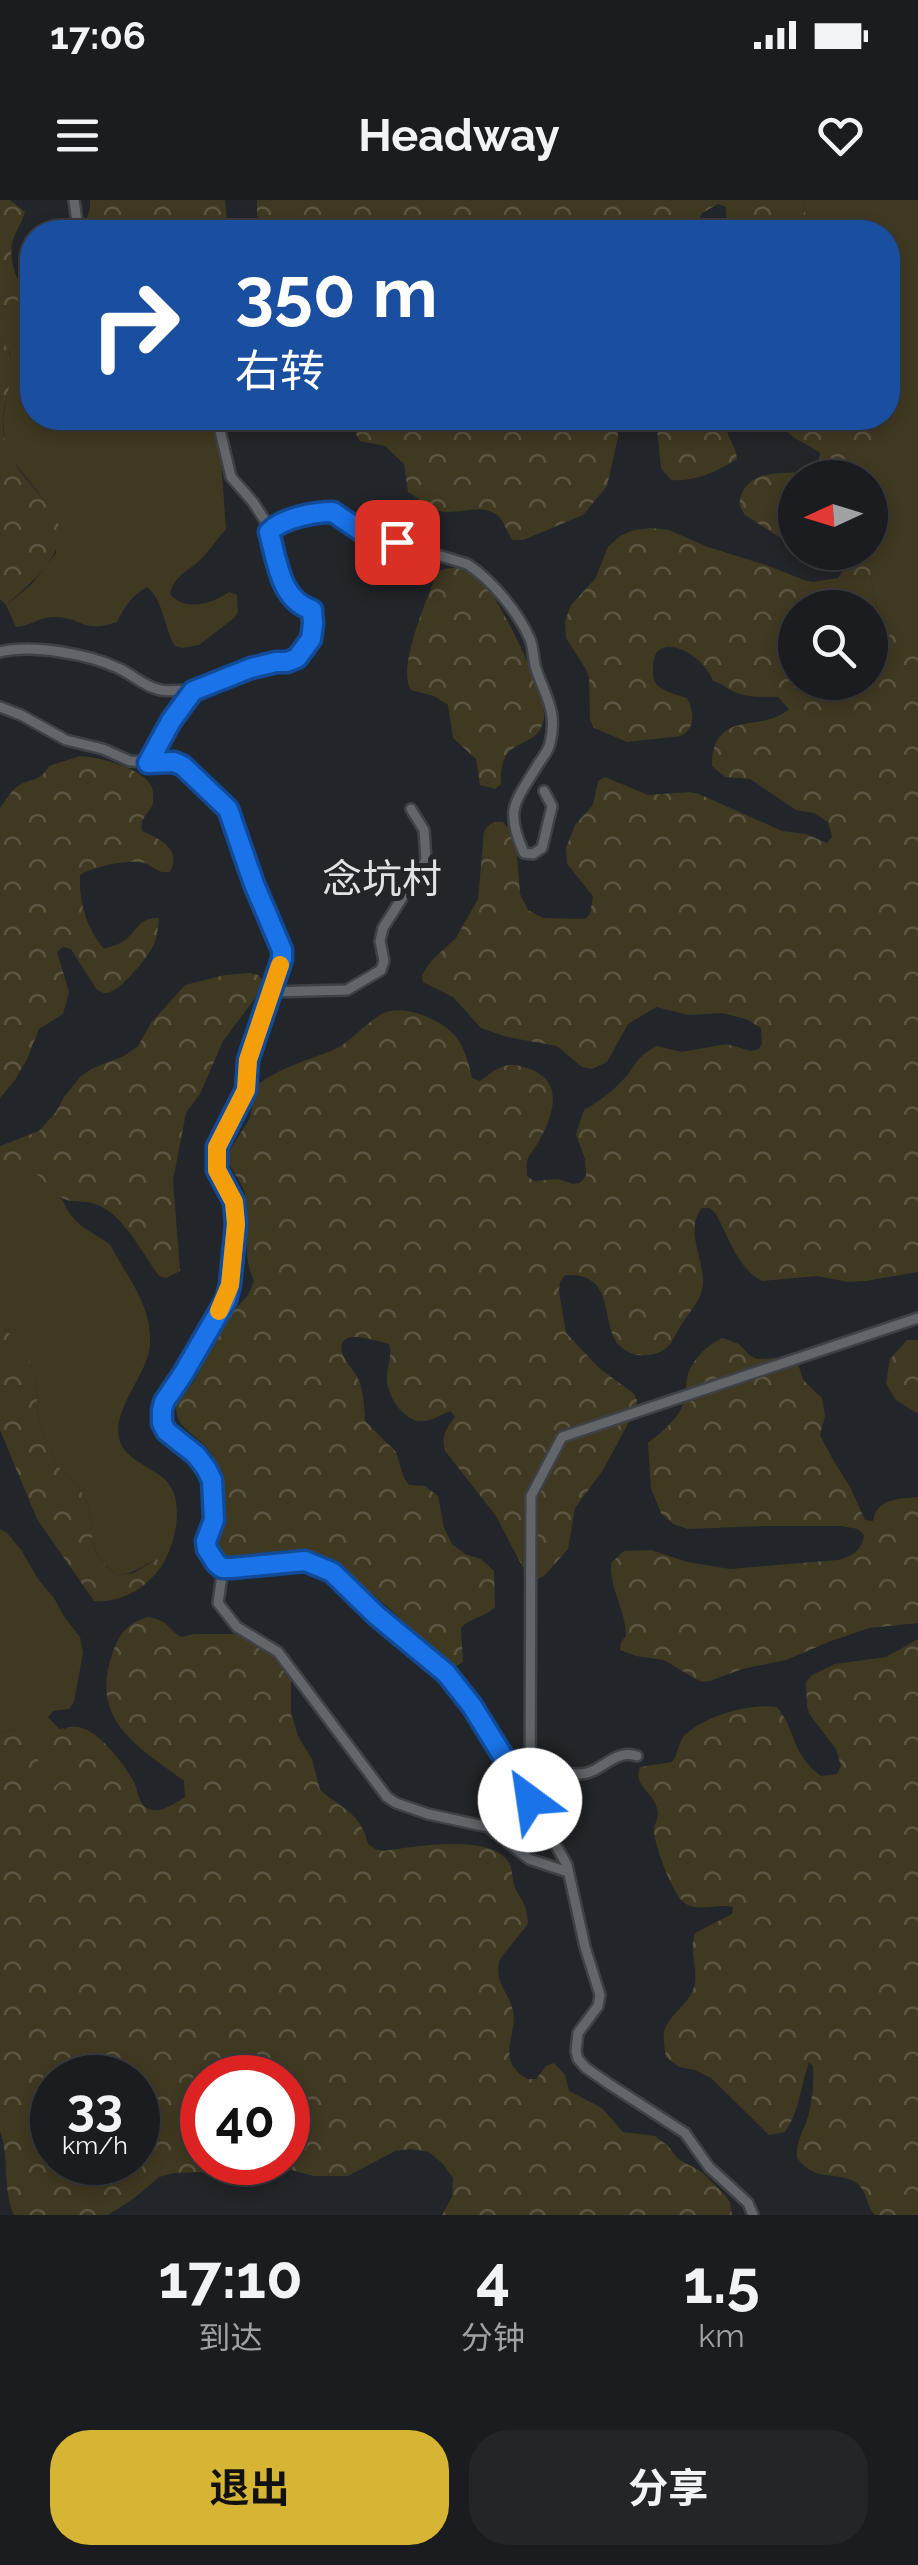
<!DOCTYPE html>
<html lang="zh">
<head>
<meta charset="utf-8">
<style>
	body { margin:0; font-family:Raleway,"Noto Sans SC",sans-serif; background:#232528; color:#f1f3f6; height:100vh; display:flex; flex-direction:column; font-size:38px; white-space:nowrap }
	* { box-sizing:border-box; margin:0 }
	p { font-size:32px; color:#9fa1a4 }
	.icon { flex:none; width:55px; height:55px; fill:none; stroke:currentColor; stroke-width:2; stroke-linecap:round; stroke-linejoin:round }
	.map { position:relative; height:2015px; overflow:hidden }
	.sheet { display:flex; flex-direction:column; background:#1a1c1f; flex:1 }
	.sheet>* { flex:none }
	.hud { position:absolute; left:20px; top:20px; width:880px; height:210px; border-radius:40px; box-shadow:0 5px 15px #0003,0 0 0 2px #383a3d; background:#1a4fa0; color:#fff; overflow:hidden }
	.needle { width:65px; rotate:266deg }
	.buttons { position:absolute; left:778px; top:260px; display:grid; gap:20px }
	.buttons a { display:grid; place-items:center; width:110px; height:110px; border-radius:50%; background:#1a1c1f; box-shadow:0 5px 15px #0003,0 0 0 2px #383a3d; font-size:50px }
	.speed { position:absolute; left:30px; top:1855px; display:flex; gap:20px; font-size:50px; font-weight:700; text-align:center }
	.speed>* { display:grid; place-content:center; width:130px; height:130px; border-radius:50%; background:#1a1c1f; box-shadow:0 5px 15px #0003,0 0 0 2px #383a3d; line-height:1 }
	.speed small { font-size:25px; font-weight:400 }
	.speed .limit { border:15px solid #d22; background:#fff; color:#111 }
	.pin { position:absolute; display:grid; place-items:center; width:85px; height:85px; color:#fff; margin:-42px; border-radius:20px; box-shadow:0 5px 15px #0006 }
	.me { position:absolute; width:110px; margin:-55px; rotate:329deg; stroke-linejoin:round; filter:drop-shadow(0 0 8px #0008) }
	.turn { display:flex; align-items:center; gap:35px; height:210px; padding:0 50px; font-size:45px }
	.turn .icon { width:130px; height:130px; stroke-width:2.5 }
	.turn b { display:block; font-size:70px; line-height:85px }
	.eta { display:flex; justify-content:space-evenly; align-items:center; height:170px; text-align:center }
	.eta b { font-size:60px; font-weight:700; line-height:70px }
	.cta { display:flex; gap:20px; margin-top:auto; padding:20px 50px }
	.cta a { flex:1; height:115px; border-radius:40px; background:#d6b534; color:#111; font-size:40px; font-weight:700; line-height:115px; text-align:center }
	.cta a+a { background:#232528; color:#f1f3f6 }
	.status { display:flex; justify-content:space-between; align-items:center; height:70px; padding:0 50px; background:#1a1c1f; direction:ltr }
	.status svg { height:28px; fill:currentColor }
	header { display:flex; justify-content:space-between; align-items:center; height:130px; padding:0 50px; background:#1a1c1f; font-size:45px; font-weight:700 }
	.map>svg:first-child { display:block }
	.green { fill:#403921 }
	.forest { fill:url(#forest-crowns); fill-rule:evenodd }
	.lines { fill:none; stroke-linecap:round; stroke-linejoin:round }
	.minor-casing { stroke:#3e4145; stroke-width:14 }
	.minor { stroke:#62666b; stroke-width:9 }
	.route-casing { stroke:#114b97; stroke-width:25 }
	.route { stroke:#1a73e8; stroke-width:18 }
	.slow { stroke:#f59e0b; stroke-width:18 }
	.labels { text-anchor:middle; stroke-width:10; stroke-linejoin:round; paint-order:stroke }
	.quarter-label { font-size:40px; fill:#e0e2e5; stroke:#222529 }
</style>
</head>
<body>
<div class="status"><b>17:06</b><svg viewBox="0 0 49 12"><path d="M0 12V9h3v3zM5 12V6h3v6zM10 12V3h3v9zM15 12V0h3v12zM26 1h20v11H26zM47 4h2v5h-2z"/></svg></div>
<header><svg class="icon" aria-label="menu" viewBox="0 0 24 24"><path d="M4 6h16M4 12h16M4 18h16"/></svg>Headway<svg class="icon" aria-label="heart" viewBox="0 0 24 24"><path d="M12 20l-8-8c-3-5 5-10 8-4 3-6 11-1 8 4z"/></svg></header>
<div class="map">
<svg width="918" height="2015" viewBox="0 0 918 2015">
	<defs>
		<pattern id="forest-crowns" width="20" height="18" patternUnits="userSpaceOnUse" patternTransform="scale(2.5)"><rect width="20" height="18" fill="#403921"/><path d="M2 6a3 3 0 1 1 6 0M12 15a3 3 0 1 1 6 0" fill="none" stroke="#5b5541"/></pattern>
	</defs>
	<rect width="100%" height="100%" fill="#222529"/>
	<!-- green -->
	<g class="green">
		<path d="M 803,0 L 918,0 L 918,451 L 885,420 L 876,406 L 867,353 L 870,352 L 870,278 L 866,277 C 877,258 888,239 877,218 L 888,218 L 888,32 L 808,32 Z"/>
		<path d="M 32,115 L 32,218 L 211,218 L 220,245 L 226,329 C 218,338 212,347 204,356 C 192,370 174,374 170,394 C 185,412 212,404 229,392 L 237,395 L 238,412 L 234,418 L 199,445 L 182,448 L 175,446 C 163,426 164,401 147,387 C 131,396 125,406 117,422 C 83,434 84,418 55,417 C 40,416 31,426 16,427 L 6,405 L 31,385 L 56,353 L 55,314 L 12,259 L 5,244 L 3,221 L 11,169 L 10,153 L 0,139 L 0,120 L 8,116 Z"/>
		<path d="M 27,966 C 37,972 58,992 63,1001 C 67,1010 70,1015 77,1022 C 87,1032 101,1036 111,1046 C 128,1079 152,1105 150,1144 C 149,1175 107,1213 121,1244 C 127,1259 150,1267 162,1277 C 186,1295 177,1339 164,1362 L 156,1359 C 142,1366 134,1374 118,1375 C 81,1348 99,1337 86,1301 C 77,1278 62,1276 54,1259 C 48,1245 41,1229 38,1215 C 36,1202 38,1188 35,1176 C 30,1158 15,1136 0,1126 L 0,998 Z"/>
		<path d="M 0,1329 L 7,1333 L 22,1351 L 38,1379 L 54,1398 L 65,1418 L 80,1437 L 83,1453 L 74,1502 L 69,1509 L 53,1511 L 48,1517 L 59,1529 L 65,1528 L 53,1540 L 61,1581 L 55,1586 L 47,1584 C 36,1559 39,1550 19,1529 L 0,1532 Z"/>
	</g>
	<!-- forest -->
	<g class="forest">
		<path d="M 0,0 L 10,0 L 25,12 C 22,23 14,33 12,44 C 9,63 17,85 32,97 L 32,115 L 9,116 L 0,120 Z"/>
		<polygon points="90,0 225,0 228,32 83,32 90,8"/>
		<polygon points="257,0 803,0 808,32 727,32 726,7 718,4 702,13 694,32 268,32 265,31 257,15"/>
		<path d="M 0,139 C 23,161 4,194 3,221 C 1,259 34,285 55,314 C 73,352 31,382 6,405 L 0,399 Z"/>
		<path d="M 355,218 L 616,218 L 618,237 L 607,286 L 583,315 L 523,340 L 513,340 C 506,332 504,318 494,313 C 476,303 455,317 436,310 C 427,307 417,297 408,292 L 404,264 L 385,246 L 360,241 L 356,234 Z"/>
		<path d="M 656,218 L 726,218 C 724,238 736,242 737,259 C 716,272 695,282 671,280 L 661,268 Z"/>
		<path d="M 781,218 L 877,218 C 888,239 878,259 866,277 L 795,278 L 795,347 L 745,315 C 739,306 738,303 742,293 C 754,268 787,274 810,272 L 817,268 L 820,253 C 804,240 786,240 781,218 Z"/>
		<path d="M 651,328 L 669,330 L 708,347 L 766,365 L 804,380 L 813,382 L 838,378 L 842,372 C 838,356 819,358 805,353 L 867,353 L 876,406 L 885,420 L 918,451 L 918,1072 L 865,1081 L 848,1082 L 817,1076 L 762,1081 C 738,1069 728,1036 716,1014 L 710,1008 L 702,1008 C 684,1030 704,1058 703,1083 C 702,1101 690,1110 682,1124 C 677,1130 675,1138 670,1144 C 659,1158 634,1159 621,1147 C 598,1126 619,1072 565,1075 L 560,1082 L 559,1091 L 566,1133 L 599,1168 L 633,1193 L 637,1200 L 636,1209 L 603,1270 L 575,1308 L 568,1349 L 544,1376 L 535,1380 L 528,1377 L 496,1316 L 446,1252 C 440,1236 446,1229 455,1217 L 450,1211 C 441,1215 428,1223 418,1221 C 401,1217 386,1194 387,1177 C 387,1164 393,1157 389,1144 C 379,1142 336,1125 342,1152 C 344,1161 355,1171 359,1181 C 364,1194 364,1207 365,1221 L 396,1252 L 404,1278 L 409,1285 L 425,1286 L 438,1296 L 444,1328 L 452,1344 L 465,1354 L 481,1359 L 494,1371 L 495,1407 C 485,1418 470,1417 461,1428 L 463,1462 L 456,1466 C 436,1455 421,1438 404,1422 C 387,1406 370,1391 351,1378 C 339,1369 327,1358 312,1354 C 290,1348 236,1367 223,1353 C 210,1340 223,1324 225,1310 C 226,1301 224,1288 222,1279 C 219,1269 212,1253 205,1246 C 192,1232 174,1226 176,1204 L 195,1180 L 207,1148 L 231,1114 L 248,1095 L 254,1081 C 241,1052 250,1029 246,1000 C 245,984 231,972 226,956 L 250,918 L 255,887 C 277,868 307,861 333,850 C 352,842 365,822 384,813 C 404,803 448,822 459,841 C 466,853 469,865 472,878 L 480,881 C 499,867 506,860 530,869 C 564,882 554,914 539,941 C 536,947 529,954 527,961 C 526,966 527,971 527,976 L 534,981 L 558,979 L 573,984 L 580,983 L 586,976 L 585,959 L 576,934 L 584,910 C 600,901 616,889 628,874 C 637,861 642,853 657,846 L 682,852 L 726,844 L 751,851 L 759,849 L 762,843 L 761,828 L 746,819 L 722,813 L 689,815 L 656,807 L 628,824 L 607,862 L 592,869 L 582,867 L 557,846 L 507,837 L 481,828 L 453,797 L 423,782 L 422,775 L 432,760 L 456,738 L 478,699 L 484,632 C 489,623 493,621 503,622 L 514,635 L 516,644 L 520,694 L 528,710 L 543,718 L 585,719 L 590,714 L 593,696 L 567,664 L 566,648 L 575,625 L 593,605 L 598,581 L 605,577 L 648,595 L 690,592 L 699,594 L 782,631 L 806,634 L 827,643 L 832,637 L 828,622 L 814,613 L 796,610 L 750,579 L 725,577 L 712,566 C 713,507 762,534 789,509 L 778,497 C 764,497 748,498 735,492 C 726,489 723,483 713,481 C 703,452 652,427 653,469 C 653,475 653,480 657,485 C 664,492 678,495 687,498 C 694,512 696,527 681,536 L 627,542 L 594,528 L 590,520 L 589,478 L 587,471 L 566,438 L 565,421 L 571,405 L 595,379 L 608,347 L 620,336 L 634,330 ZM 795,408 L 870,408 L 870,482 L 795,482 Z"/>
		<path d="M 445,369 C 454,368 467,366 475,372 C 494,387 548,495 544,518 C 538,554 498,531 501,584 L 495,589 L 480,585 L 476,559 L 453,538 L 448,505 L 434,496 L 411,490 C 396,468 428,398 437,372 Z"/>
		<path d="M 80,556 C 98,557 145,568 152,588 C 154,593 153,599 153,604 C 148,615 139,618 142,631 C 160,639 182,649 170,672 C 157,673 157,669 147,664 C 134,657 91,667 80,675 C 79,703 86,727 104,749 C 108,747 118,745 122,742 C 138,732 137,717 159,718 C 158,726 158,735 155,742 C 151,754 124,786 112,791 C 105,795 104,793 97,790 L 71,749 L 63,747 L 57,752 L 69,792 L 63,814 L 39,829 L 27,859 L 15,880 L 0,898 L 0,608 C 5,601 11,591 18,586 C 32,577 39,583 49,566 Z"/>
		<path d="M 250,773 L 258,775 L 263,781 L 262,789 L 223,841 L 200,894 L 186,913 L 173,980 L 180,1071 L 166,1078 L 159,1076 C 143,1054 122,1012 95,1004 C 85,1000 74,1003 64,999 C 49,992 42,975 28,967 L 0,998 L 0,946 L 39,931 L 56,912 L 64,897 L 80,877 L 93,868 L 124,856 L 138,846 L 151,823 L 185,785 L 225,775 Z"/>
		<path d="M 0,1126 C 15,1136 31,1158 35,1176 C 38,1189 36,1202 38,1215 C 41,1229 48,1245 54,1259 C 62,1276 77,1278 86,1301 C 99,1337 81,1349 118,1375 L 134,1373 L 156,1359 L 164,1362 C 149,1387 123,1403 94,1401 L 37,1319 L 0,1230 Z"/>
		<path d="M 723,1138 L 739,1144 L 749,1155 L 757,1159 L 782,1158 L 798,1164 L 803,1180 L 822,1198 L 825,1216 L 820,1235 L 832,1258 L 850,1287 L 865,1320 L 873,1321 C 877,1298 898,1299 918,1297 L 918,1423 L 869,1428 L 831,1441 L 786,1460 L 742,1469 L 710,1481 L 702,1482 L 694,1478 L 664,1460 L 636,1456 L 620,1450 L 621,1442 L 626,1436 C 625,1405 610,1392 611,1363 L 624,1351 L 651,1350 L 687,1362 L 730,1369 L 838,1360 C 852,1356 862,1351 864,1335 L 858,1329 L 841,1326 L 767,1326 L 688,1329 L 673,1324 L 661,1313 L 651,1288 L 648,1243 C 660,1233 674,1223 681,1209 C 687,1198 685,1189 687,1178 C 691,1160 707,1145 723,1138 Z"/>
		<polygon points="907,1140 918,1140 918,1214 896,1200 886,1183 890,1159"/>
		<path d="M 148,1417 C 170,1421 165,1427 181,1437 L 195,1434 L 239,1434 L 260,1446 L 284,1466 L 291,1480 L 291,1514 L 299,1538 L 312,1559 L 320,1590 C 342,1609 361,1613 368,1644 L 375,1649 L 384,1651 C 412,1647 495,1632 510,1665 C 513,1672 512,1681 515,1688 C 524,1706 526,1701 528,1724 C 523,1731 500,1757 499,1762 C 495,1782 507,1791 512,1807 C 520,1831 496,1856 521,1875 C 530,1881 525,1879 536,1879 L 546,1866 L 554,1863 L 565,1875 L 569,1891 L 602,1908 L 623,1932 L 655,1936 L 668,1946 L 678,1959 L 702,1972 L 725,1995 L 730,2002 L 732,2015 L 442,2015 L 452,1997 L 453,1978 L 443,1964 L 429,1952 L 411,1949 L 395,1951 L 348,1976 L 314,1976 L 291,1970 L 224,1976 L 200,1972 L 174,1973 L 159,1977 L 133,1999 L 108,2015 L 14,2015 C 2,1989 10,1958 0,1931 L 0,1532 L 19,1529 L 26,1531 C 36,1548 39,1566 48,1584 L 55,1586 L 61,1581 L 54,1557 L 53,1540 C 57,1536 60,1531 65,1529 C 89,1515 125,1565 134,1582 C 139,1592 138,1605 149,1609 C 160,1614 175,1603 185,1597 L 184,1581 C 139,1547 89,1521 112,1455 C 119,1434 127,1423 148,1417 ZM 52,1878 L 138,1878 L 138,1962 L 52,1962 ZM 202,1878 L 288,1878 L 288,1962 L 202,1962 Z"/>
		<path d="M 918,1439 L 918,2015 L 875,2015 C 865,2005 868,1990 855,1982 C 833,1970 816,1983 797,1958 C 797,1936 802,1936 808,1917 C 812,1902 814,1882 813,1866 L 809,1862 C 800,1887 801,1908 785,1932 L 769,1935 L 711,1878 L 695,1870 L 679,1867 L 666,1857 C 665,1850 663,1839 664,1832 C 669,1813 692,1803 695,1783 C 697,1766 689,1750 695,1733 L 732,1714 L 733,1707 C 719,1703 698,1712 686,1704 C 673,1697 655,1646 654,1632 C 654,1623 660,1617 657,1608 C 652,1591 633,1586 640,1567 L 672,1562 C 679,1553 678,1541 686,1534 C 707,1515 751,1503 777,1507 C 797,1532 791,1554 821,1576 L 837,1574 L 841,1566 L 836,1549 L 810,1515 L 807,1507 L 806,1482 L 812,1475 L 835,1464 L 886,1457 Z"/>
	</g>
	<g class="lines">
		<defs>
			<g id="minor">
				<polyline points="72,32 77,21 74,0"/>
				<polyline points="217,218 231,277 253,302 271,330"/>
				<path d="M 0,452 C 32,444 88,454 118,468 C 132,474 146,488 161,490 C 171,492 182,489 193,491"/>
				<polyline points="0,507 21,515 66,540 103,549 130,561 175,563 183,566 228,609 255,684 282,750 282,759 248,860 246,891 217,947 217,970 235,1002 236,1024 230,1085 225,1100 183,1174 164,1201 162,1210 162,1223 166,1231 196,1255 206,1268 212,1280 215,1320 206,1341 207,1349 211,1358 223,1368 305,1361 317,1364 332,1372 377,1415 446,1473 472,1506 558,1649 567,1665 585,1747 600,1795 598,1806 578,1833 576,1851 578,1859 586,1868 609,1884 685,1933 709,1967 748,2003 753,2015"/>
				<path d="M 148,563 L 171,521 L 193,491 L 251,468 L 276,461 L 287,463 L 297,458 L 311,439 L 313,424 L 312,410 C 280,399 277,361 269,332 C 282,318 314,312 333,312 L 362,332 L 467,364 C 492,380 518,412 530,439 C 534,449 533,460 536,469 C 545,496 558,511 550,543 C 549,550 543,557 539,563 C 515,603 504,608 524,653 L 533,654 L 542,648 L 552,606 L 544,591"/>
				<polyline points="269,792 347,790 381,770 384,761 380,741 383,728 426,660 424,630 411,609"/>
				<polyline points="223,1368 218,1403 237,1427 278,1452 387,1597 396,1603 428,1614 488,1627 529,1659 568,1672"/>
				<path d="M 530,1563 C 545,1567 562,1574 578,1574 C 601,1575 613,1548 637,1556"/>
				<polyline points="530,1596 531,1296 562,1237 918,1118"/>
			</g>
		</defs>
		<!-- minor casing -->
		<use href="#minor" class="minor-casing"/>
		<!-- minor -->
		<use href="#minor" class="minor"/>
	</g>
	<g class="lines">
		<defs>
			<path id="route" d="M 397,342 L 362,332 L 333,312 C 314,312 282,318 269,332 C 277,361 280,400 312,410 L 313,424 L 311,439 L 297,458 L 287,462 L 276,462 L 251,468 L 193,491 L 171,521 L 148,563 L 174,562 L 183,566 L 228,609 L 254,684 L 282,750 L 282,759 L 248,860 L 246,890 L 217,947 L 217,970 L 234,1002 L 236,1024 L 230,1085 L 226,1100 L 183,1174 L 164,1202 L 162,1210 L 162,1223 L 166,1231 L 196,1255 L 206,1268 L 212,1280 L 214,1320 L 206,1341 L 207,1349 L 216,1363 L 222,1368 L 232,1368 L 305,1361 L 332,1372 L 376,1415 L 446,1473 L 472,1506 L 530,1600"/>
		</defs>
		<!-- route casing -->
		<use href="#route" class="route-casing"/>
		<!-- route -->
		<use href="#route" class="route"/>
		<!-- slow -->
		<polyline class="slow" points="219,1111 230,1085 236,1024 234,1002 217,970 217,947 246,890 248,860 280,765"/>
	</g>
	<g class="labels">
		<!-- quarter labels -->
		<g class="quarter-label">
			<text x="382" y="693">念坑村</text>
		</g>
	</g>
</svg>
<div class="buttons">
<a><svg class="needle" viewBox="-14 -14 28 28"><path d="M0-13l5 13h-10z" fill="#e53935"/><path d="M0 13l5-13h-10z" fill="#9fa1a4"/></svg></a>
<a><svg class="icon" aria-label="search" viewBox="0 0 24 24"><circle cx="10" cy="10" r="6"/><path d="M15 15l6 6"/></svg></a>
</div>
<div class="speed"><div>33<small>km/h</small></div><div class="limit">40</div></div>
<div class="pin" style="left:397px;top:342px;background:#d93025"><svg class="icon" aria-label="arrive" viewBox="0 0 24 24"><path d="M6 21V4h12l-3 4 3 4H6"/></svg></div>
<svg class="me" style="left:530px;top:1600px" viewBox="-20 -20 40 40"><circle r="19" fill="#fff"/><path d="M0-13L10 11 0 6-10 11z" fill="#1a73e8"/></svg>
<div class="hud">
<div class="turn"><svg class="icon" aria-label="right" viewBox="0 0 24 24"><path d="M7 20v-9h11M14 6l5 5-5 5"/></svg><div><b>350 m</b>右转</div></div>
</div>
</div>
<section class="sheet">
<div class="eta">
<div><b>17:10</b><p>到达</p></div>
<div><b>4</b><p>分钟</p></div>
<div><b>1.5</b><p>km</p></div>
</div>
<div class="cta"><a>退出</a><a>分享</a></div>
</section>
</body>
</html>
